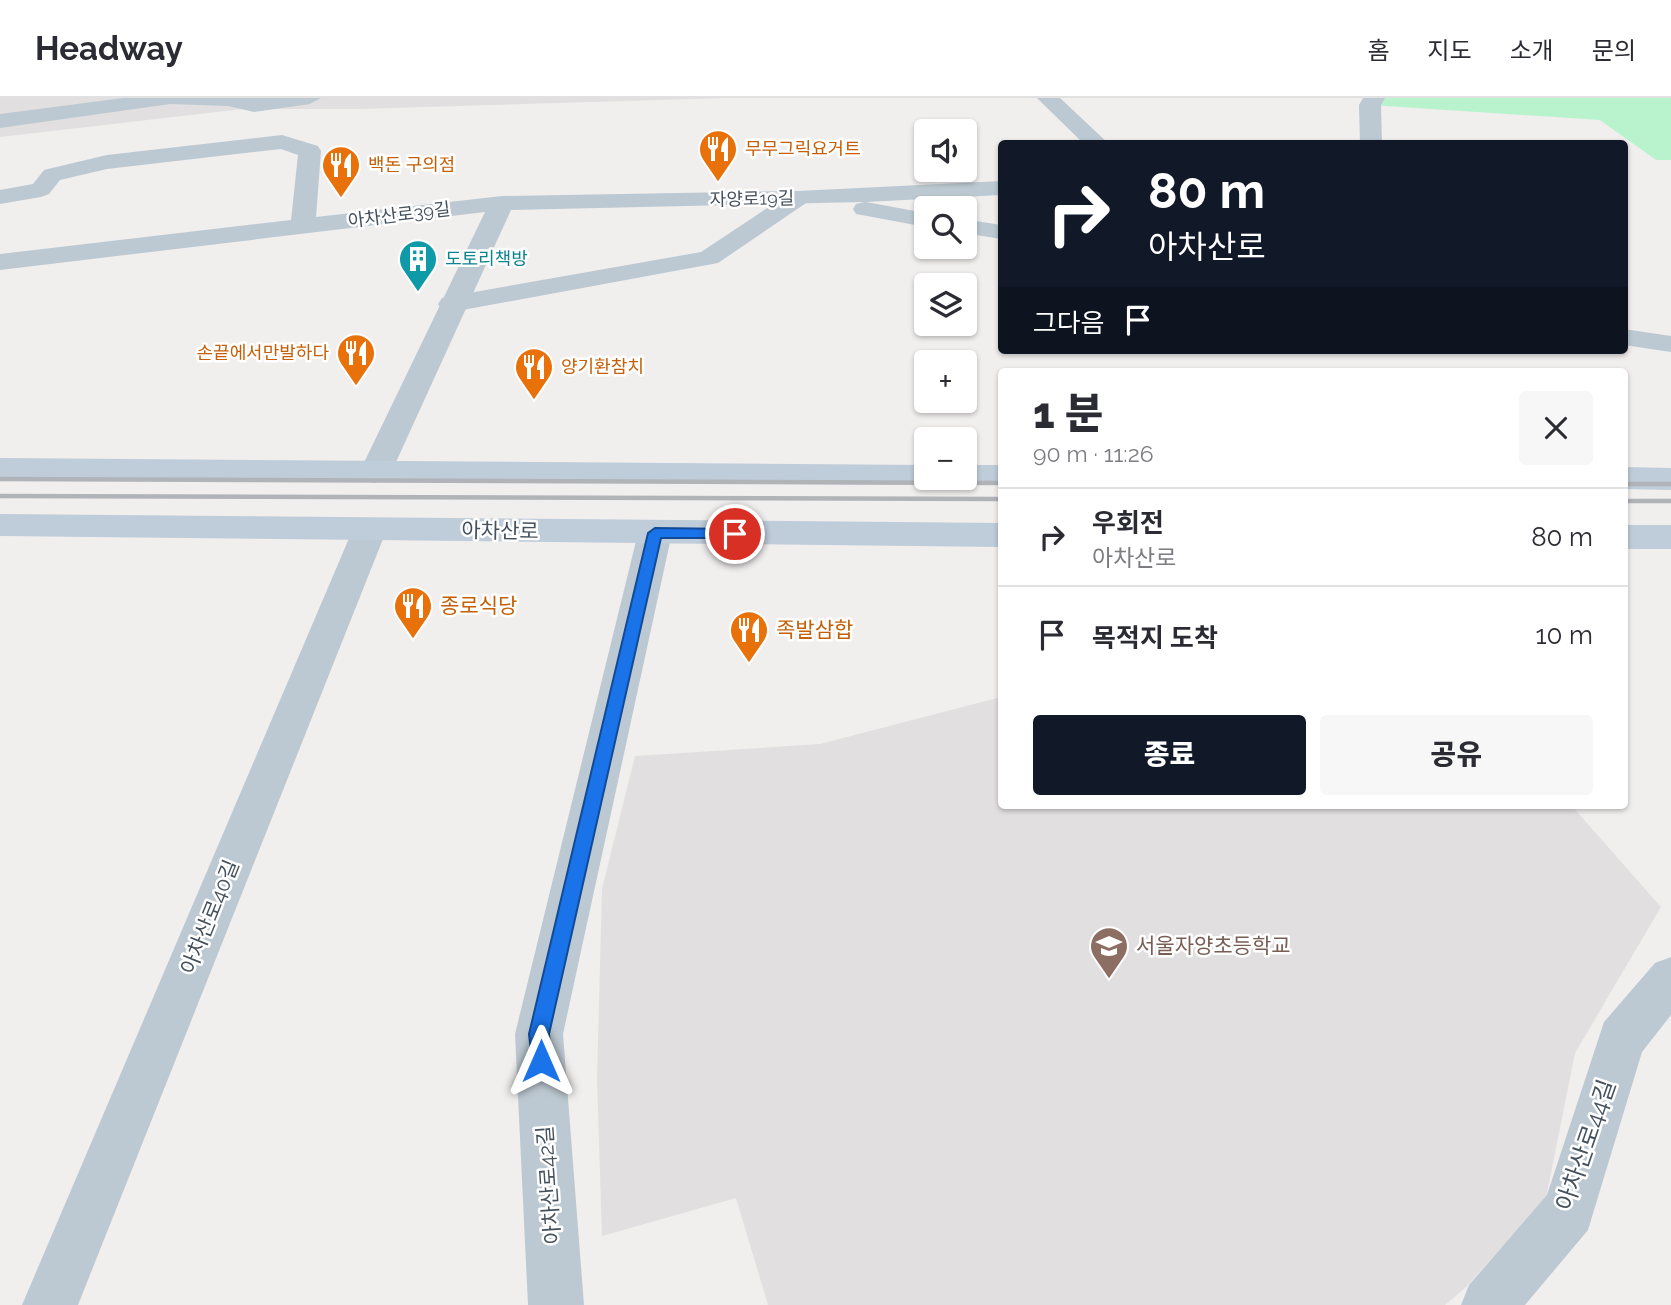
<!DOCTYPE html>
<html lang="ko">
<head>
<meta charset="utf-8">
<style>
	body { margin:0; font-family:Raleway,"Noto Sans KR",sans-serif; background:#f7f7f7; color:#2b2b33; height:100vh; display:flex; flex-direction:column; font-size:26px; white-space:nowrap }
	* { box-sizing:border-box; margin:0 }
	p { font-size:23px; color:#7c7c81 }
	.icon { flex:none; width:38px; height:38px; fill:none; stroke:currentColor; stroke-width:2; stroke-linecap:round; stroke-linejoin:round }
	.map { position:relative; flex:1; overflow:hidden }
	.side { position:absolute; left:998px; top:270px; width:630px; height:441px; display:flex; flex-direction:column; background:#fff; border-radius:7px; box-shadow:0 2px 5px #0004 }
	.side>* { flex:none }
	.banner { position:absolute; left:998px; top:42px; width:630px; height:214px; border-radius:7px; box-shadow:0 2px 5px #0004; background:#111827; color:#fff; overflow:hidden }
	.controls { position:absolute; left:914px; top:21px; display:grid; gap:14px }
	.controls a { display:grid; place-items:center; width:63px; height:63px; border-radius:7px; background:#fff; box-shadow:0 2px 5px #0004; font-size:35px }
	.pin { position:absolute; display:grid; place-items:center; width:60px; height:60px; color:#fff; margin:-30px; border:4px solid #fff; border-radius:50%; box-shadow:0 2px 7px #0007 }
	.me { position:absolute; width:77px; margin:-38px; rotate:0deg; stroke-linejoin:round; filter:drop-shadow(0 0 5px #0008) }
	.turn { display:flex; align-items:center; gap:24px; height:147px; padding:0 35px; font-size:32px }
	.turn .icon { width:91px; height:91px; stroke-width:2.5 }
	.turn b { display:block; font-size:49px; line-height:60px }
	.then { display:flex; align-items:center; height:66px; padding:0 35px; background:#0003; gap:14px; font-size:26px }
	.round { display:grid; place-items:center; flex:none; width:74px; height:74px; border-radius:7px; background:#f7f7f7 }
	.summary { display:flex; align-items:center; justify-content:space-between; height:119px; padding:0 35px }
	h1 { font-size:42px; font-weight:800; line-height:52px }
	.primary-button { display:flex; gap:14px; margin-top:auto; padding:14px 35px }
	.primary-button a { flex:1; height:80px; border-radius:7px; background:#111827; color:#fff; font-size:28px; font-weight:800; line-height:80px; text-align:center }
	.primary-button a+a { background:#f7f7f7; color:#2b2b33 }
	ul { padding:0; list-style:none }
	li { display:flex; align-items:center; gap:21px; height:98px; padding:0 35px; border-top:2px solid #e1e1e2 }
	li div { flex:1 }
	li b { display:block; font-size:26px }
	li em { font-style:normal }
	header { display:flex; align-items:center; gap:42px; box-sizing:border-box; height:98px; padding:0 35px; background:#fff; border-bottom:2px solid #e1e1e2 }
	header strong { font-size:33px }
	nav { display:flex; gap:38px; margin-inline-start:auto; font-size:24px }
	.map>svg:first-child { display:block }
	.education { fill:#e2dfe0 }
	.green { fill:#b8f3ce }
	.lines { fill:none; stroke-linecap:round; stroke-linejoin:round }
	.pedestrian { fill:#bdc9d2; fill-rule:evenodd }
	.minor { fill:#bdc9d2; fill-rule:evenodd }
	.secondary { fill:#bfccd9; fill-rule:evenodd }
	.rail { stroke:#b0b4b9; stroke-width:4.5 }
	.route { fill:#1a73e8; stroke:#114b97; stroke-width:2 }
	.labels { text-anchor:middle; stroke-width:5; stroke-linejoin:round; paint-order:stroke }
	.far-food-label { font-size:18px; fill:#c56008; stroke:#fff; text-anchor:start }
	.far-street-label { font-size:18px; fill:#45525e; stroke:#fff }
	.far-culture-label { font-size:18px; fill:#0d838f; stroke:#fff; text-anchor:start }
	.street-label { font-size:21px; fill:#45525e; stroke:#fff }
	.food-label { font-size:21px; fill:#c56008; stroke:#fff; text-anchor:start }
	.education-label { font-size:21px; fill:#785e54; stroke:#fff; text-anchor:start }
	.near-street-label { font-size:24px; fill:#45525e; stroke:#fff }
</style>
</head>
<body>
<header>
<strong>Headway</strong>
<nav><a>홈</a><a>지도</a><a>소개</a><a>문의</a></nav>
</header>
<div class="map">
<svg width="1671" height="1207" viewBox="0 0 1671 1207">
	<rect width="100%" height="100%" fill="#f1eeee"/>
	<!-- education -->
	<g class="education">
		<polygon points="0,0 725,0 361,11 243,11 0,39"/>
		<polygon points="1001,599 1001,707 1571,707 1661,809 1575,955 1546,1100 1465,1190 1445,1207 768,1207 736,1100 602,1138 597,981 602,791 635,658 820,646"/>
	</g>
	<!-- green -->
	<polygon class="green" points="1374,0 1671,0 1671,62 1656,62 1600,22 1370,7"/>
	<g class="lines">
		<!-- pedestrian -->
		<polygon class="pedestrian" points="798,93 806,95 810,100 806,105 718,165 452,214 442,212 438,206 442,200 452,198 701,154 790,95"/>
		<!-- minor -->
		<g class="minor">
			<polygon points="123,0 321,0 310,6 254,14 228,8 170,6 0,30 0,16"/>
			<polygon points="1037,0 1060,0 1109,46 1084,46"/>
			<polygon points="1363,0 1385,0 1381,7 1382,46 1360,46 1359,7"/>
			<polygon points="282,37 318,48 321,53 316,119 502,98 798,93 1001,83 1001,97 866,104 926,115 926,129 856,116 853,111 856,106 864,104 511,112 391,375 386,382 375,385 364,382 359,375 485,114 0,172 0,156 291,122 298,57 281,51 107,71 60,82 49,96 41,99 0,106 0,92 33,86 44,72 52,70 107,57"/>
			<polygon points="964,121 1001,127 1001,141 964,135"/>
			<polygon points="1624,231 1671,238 1671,254 1624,247"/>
			<polygon points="370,420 382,423 387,431 78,1207 22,1207 353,431 358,423"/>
			<polygon points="655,423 667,427 672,435 563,936 584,1207 528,1207 515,936 638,435 643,427"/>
			<polygon points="1671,859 1671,917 1642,954 1588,1132 1525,1207 1461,1207 1469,1187 1547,1097 1604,924 1655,865"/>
		</g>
		<!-- secondary -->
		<g class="secondary">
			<polygon points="0,360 926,367 926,380 940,380 937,384 926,387 0,380"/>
			<polygon points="964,367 1001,367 1001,387 953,384 950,380 964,380"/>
			<polygon points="1624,369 1671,370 1671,392 1624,391"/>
			<polygon points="0,416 1001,425 1001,449 0,438"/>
			<rect x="1624" y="427" width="47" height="24"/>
		</g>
		<!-- rail -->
		<g class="rail">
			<polyline points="0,381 1001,385"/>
			<polyline points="1624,386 1671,386"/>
			<polyline points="0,398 1001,401"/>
			<polyline points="1624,403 1671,403"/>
		</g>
	</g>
	<!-- route -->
	<polygon class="route" points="655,430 735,431 742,436 735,440 661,440 549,936 551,963 548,970 541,973 533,970 529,936 648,435"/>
	<!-- icons -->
	<defs>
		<symbol id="restaurant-pin" viewBox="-11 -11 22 30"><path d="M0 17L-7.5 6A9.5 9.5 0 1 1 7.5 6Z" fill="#e8710a" stroke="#fff"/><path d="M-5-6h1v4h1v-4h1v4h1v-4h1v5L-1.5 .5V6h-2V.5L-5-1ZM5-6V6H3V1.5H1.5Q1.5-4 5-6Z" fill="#fff"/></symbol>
		<symbol id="building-pin" viewBox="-11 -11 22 30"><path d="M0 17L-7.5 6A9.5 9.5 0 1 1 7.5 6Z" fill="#0f9aa8" stroke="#fff"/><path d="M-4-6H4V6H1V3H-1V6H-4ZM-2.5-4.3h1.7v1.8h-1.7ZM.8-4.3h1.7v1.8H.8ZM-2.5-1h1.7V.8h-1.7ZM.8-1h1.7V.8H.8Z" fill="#fff"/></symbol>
		<symbol id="school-pin" viewBox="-11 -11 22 30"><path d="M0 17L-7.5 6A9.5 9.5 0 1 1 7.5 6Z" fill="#8d6e63" stroke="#fff"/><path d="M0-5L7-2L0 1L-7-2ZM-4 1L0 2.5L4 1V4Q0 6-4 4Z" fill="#fff"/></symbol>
	</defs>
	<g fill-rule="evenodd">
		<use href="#restaurant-pin" x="696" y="29" width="44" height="60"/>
		<use href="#restaurant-pin" x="319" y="45" width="44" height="60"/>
		<use href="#building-pin" x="396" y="139" width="44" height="60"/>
		<use href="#restaurant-pin" x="334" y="233" width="44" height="60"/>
		<use href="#restaurant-pin" x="512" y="247" width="44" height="60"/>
		<use href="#restaurant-pin" x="391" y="486" width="44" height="60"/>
		<use href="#restaurant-pin" x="727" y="510" width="44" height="60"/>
		<use href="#school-pin" x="1087" y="826" width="44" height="60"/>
	</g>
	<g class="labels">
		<!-- far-food labels -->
		<g class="far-food-label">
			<text x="745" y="57">무무그릭요거트</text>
			<text x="368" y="73">백돈 구의점</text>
			<text x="329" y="261" text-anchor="end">손끝에서만발하다</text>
			<text x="561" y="275">양기환참치</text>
		</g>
		<!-- far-street labels -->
		<g class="far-street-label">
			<text transform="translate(752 101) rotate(-1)" y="6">자양로19길</text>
			<text transform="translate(399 117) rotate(-7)" y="6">아차산로39길</text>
		</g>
		<!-- far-culture labels -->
		<g class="far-culture-label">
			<text x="445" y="167">도토리책방</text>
		</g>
		<!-- street labels -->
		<g class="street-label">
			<text transform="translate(500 433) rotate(1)" y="7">아차산로</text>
			<text transform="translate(210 819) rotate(-68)" y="7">아차산로40길</text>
			<text transform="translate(549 1087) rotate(-94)" y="7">아차산로42길</text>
		</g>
		<!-- food labels -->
		<g class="food-label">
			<text x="440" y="515">종로식당</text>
			<text x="776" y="539">족발삼합</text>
		</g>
		<!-- education labels -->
		<g class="education-label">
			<text x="1136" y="855">서울자양초등학교</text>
		</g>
		<!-- near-street labels -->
		<g class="near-street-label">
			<text transform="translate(1586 1047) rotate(-71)" y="8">아차산로44길</text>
		</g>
	</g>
</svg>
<div class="controls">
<a><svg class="icon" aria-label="sound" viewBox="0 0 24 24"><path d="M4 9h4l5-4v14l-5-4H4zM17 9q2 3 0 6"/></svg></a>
<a><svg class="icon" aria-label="search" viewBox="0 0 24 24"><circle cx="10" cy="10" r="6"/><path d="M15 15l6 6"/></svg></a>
<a><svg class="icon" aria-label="layers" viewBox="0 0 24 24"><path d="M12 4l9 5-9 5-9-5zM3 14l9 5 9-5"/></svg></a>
<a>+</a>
<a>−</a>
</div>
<div class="pin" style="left:735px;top:436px;background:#d93025"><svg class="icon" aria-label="arrive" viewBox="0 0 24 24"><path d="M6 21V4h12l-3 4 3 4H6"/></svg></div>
<svg class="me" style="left:541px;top:963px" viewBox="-20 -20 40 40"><path d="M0-17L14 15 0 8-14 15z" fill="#1a73e8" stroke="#fff" stroke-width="4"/></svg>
<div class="banner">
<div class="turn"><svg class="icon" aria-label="right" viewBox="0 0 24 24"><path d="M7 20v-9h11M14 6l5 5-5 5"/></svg><div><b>80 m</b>아차산로</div></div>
<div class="then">그다음<svg class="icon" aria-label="arrive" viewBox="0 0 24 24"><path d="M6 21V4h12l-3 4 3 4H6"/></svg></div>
</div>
<section class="side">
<div class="summary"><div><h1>1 분</h1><p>90 m · 11:26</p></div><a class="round"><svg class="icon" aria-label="close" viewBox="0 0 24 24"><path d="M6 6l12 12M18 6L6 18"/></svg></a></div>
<ul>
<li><svg class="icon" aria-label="right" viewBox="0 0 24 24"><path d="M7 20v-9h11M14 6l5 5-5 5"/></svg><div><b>우회전</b><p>아차산로</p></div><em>80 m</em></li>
<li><svg class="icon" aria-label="arrive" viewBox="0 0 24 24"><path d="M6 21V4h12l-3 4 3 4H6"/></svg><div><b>목적지 도착</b></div><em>10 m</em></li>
</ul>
<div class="primary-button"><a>종료</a><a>공유</a></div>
</section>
</div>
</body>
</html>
